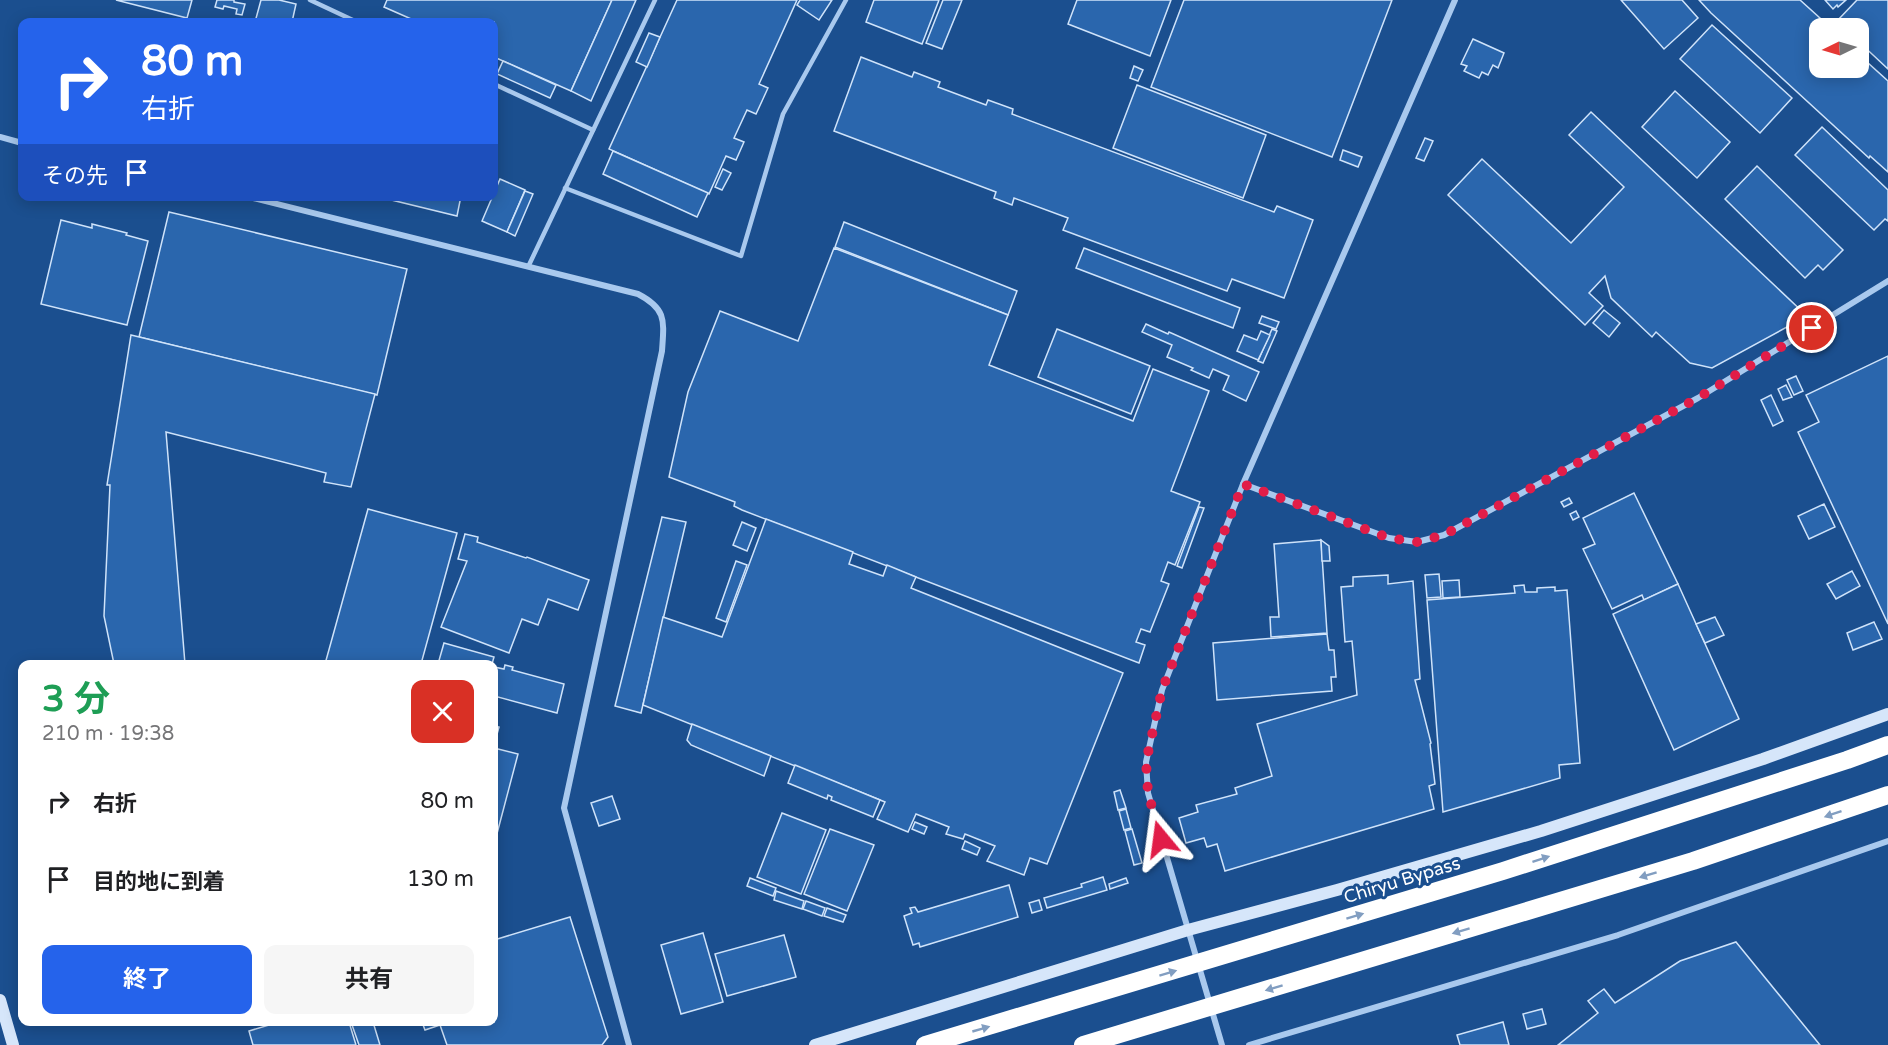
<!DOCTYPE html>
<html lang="ja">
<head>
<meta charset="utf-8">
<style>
	body { margin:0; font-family:"Varela Round","Noto Sans JP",sans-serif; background:#f6f6f6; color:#202124; height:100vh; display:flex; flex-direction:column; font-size:22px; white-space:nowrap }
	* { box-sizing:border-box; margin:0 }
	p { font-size:20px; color:#757577 }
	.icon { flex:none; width:33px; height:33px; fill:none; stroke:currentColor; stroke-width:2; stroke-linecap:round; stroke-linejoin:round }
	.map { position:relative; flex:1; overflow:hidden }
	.side { position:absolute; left:18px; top:660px; width:480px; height:366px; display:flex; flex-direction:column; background:#fff; border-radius:12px; box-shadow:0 3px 15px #0003 }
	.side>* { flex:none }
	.hud { position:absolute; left:18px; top:18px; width:480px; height:183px; border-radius:12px; box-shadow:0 3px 15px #0003; background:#2563eb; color:#fff; overflow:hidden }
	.needle { width:39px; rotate:265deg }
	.tools { position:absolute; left:1809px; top:18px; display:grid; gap:12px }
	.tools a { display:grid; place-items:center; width:60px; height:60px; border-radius:12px; background:#fff; box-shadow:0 3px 15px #0003; font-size:30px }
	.pin { position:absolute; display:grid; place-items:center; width:51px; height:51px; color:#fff; margin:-26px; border:3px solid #fff; border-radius:50%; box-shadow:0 2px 6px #0007 }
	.me { position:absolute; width:66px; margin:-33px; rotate:344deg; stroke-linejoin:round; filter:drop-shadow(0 0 4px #0008) }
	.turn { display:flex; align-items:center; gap:21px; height:126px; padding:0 24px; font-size:27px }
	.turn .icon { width:78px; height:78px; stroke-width:2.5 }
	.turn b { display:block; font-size:42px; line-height:51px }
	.then { display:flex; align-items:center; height:57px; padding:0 24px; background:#0003; gap:12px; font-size:22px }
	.round { display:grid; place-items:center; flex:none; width:63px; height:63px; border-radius:12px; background:#f6f6f6 }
	.summary { display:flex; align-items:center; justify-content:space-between; height:102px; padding:0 24px }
	h1 { font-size:36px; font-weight:700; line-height:45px; color:#1e9e55 }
	.cta { display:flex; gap:12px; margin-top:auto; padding:12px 24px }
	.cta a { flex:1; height:69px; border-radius:12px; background:#2563eb; color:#fff; font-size:24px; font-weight:700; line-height:69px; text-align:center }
	.cta a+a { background:#f6f6f6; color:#202124 }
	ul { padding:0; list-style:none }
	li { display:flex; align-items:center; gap:18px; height:78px; padding:0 24px }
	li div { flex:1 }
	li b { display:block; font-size:22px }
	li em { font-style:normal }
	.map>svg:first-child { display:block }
	.building { fill:#2a66ad; stroke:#cfe3fa; stroke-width:1.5 }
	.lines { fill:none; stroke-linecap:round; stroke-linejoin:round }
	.lane { stroke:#a9c9ee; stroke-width:4.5 }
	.street { stroke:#a9c9ee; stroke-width:6 }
	.secondary { stroke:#d6e6fa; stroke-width:12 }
	.highway-bridge { stroke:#fff; stroke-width:18 }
	.oneway { fill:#829ec1 }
	.route { stroke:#e11d48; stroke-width:10; stroke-dasharray:0 18 }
	.labels { text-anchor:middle; stroke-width:6; stroke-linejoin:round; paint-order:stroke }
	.street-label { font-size:18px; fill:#fff; stroke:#1b4f8f }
</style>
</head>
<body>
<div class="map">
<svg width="1888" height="1045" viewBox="0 0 1888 1045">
	<rect width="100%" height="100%" fill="#1b4f8f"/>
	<!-- building -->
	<g class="building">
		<polygon points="116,0 192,0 187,18"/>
		<polygon points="217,0 234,0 234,2 245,4 242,15 236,14 237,9 224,6 223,9 215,7"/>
		<polygon points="261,0 279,0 296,4 292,22 255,22"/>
		<polygon points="387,0 612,0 571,91 494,57 494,22 418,22 384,7"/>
		<polygon points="612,0 636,0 591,101 571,91"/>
		<polygon points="677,0 797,0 759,84 768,88 756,114 747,110 734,138 744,142 736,160 726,156 709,194 609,149"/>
		<polygon points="800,0 832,0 819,20 797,5"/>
		<polygon points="874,0 939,0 922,44 866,22"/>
		<polygon points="943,0 962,0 942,49 926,43"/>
		<polygon points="1077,0 1171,0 1150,56 1068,24"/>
		<polygon points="1184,0 1392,0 1332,157 1151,87"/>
		<polygon points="1621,0 1682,0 1698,18 1664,49"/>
		<polygon points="1699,0 1800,0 1831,28 1820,28 1820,68 1858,68 1858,54 1888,81 1888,172 1870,156 1869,158 1711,13"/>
		<polygon points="1825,0 1846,0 1838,7 1837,5 1833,9"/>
		<polygon points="1857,0 1888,0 1888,69 1858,41 1858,28 1845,28 1837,21"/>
		<polygon points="1712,25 1792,98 1760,133 1680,59"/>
		<polygon points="649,33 660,37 647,67 636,62"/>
		<polygon points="1473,39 1504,53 1498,68 1493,65 1488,75 1482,72 1479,78 1464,71 1467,66 1461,64"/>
		<polygon points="861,57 912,77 914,72 940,82 938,87 986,105 988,100 1013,109 1012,114 1274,212 1277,206 1313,220 1284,298 1232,279 1227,291 1063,230 1068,218 1014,198 1012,205 994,198 996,192 834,131"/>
		<polygon points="503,61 556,85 550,98 497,74"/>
		<polygon points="1134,66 1143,70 1138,81 1130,78"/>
		<polygon points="1137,85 1266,135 1243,198 1113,148"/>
		<polygon points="1675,91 1730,142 1697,178 1642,127"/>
		<polygon points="1591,112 1807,316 1712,368 1690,363 1656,332 1652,337 1611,298 1605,276 1589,293 1603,306 1585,325 1448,195 1482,159 1571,243 1624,187 1569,135"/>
		<polygon points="1822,127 1888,190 1888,221 1885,219 1874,230 1795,155"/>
		<polygon points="1425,138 1433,141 1424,161 1416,158"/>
		<polygon points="1343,150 1362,157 1358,167 1340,160"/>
		<polygon points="613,151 708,193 697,217 603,174"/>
		<polygon points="1757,166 1843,250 1823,270 1818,265 1805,278 1725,199"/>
		<polygon points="723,169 731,173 722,190 715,187"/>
		<polygon points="500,179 525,190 507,232 482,221"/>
		<polygon points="525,191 533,194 515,236 507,232"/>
		<polygon points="375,196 461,196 457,216"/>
		<polygon points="169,212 407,269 377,395 139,337"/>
		<polygon points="61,220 92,228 92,224 127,233 126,235 148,241 127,325 41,304"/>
		<polygon points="844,222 1017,291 1008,315 835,247"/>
		<polygon points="834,248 1008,315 989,365 1133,421 1153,369 1209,391 1171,491 1200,502 1175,565 1168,562 1161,581 1169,584 1150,632 1141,629 1136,642 1145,645 1139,663 742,510 734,506 735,502 669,477 688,392 720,311 798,341"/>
		<polygon points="1084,248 1240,308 1233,328 1076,268"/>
		<polygon points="1604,310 1620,323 1609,337 1593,323"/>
		<polygon points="1262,316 1279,322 1276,329 1259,323"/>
		<polygon points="1146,324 1168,334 1169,332 1259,372 1246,401 1223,390 1229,376 1213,369 1209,378 1191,370 1193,368 1167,357 1172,345 1142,332"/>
		<polygon points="1057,329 1150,366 1131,414 1038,377"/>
		<polygon points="1272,329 1277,331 1263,363 1258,361"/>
		<polygon points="1261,331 1270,335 1258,360 1237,351 1244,335 1257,340"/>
		<polygon points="131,335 375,394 351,487 324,482 326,473 166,432 185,664 114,664 104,616 110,485 107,485"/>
		<polygon points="1888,356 1888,624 1798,432 1819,422 1806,395"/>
		<polygon points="1796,376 1803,391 1794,395 1787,380"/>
		<polygon points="1786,385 1792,397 1783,400 1778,389"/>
		<polygon points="1771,395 1783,421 1773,426 1761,400"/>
		<polygon points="1634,493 1678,584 1644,600 1642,595 1612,609 1583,549 1595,544 1583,518"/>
		<polygon points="1569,498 1572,503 1564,507 1561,502"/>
		<polygon points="1824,504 1835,527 1809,539 1798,516"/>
		<polygon points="1199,507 1204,508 1182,568 1177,566"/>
		<polygon points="368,509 457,533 421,664 325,664"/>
		<polygon points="1576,511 1579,517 1573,520 1570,514"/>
		<polygon points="662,517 686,522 641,713 615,706"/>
		<polygon points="766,519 853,552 849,564 883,576 887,565 916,577 911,588 1123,673 1047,864 1030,858 1024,875 987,861 995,846 965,834 963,839 946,834 949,827 916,814 908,832 877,819 885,802 643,705 663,617 722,637"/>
		<polygon points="742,522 756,528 747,551 733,545"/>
		<polygon points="465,534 478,537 477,542 526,558 527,557 589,580 578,610 548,599 538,625 522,619 509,653 441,627 467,561 458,559"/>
		<polygon points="1321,540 1327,633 1271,637 1270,617 1279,617 1274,544"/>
		<polygon points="1321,540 1329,546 1330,561 1322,561"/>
		<polygon points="736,561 747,565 726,622 716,618"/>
		<polygon points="1852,571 1860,586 1836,599 1827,584"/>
		<polygon points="1439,574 1441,597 1427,598 1425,575"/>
		<polygon points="1388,575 1388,584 1413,581 1420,679 1415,680 1431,743 1430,744 1435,784 1429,786 1434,809 1225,871 1217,844 1207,847 1204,838 1186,843 1179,818 1198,812 1196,805 1237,794 1235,788 1272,776 1257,724 1357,695 1352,641 1345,642 1341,587 1353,586 1353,577"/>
		<polygon points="1459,580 1460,597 1443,598 1442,581"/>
		<polygon points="1678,584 1739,719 1674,750 1613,614"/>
		<polygon points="1524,585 1525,592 1537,592 1537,588 1555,587 1555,591 1567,590 1580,763 1559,765 1560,778 1443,812 1427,600 1515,593 1514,586"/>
		<polygon points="1715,617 1724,635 1705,643 1696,624"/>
		<polygon points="1874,622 1882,639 1853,650 1847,633"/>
		<polygon points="1327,634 1329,650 1334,650 1336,677 1331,677 1332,691 1217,700 1213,643"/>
		<polygon points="444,643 494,657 492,664 438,664"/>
		<polygon points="505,665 513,667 512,670 564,684 557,713 494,696 494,667 504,669"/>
		<polygon points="692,724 771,756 764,776 691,745 687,740"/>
		<polygon points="494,726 499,727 494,745"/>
		<polygon points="494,748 518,754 494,845"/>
		<polygon points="795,765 880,800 873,817 831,800 832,797 828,795 827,799 788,783"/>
		<polygon points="1120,790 1126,808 1118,810 1114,792"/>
		<polygon points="612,796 620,819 599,826 591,803"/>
		<polygon points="1126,809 1131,828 1124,830 1119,811"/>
		<polygon points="782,813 826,830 801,894 757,877"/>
		<polygon points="915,822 927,827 924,834 912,829"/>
		<polygon points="830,829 874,845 847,911 804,894"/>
		<polygon points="1132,829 1142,863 1134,865 1125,831"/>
		<polygon points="965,841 980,848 977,855 962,849"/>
		<polygon points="1103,877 1107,890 1047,908 1044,898 1082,887 1081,884"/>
		<polygon points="750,878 776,888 773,896 747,886"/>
		<polygon points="1126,878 1128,883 1110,889 1109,884"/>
		<polygon points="1009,885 1018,917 920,947 919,943 913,945 904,916 912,913 910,908 915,907 918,912"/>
		<polygon points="776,891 804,901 802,909 774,900"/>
		<polygon points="1039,900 1042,910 1032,913 1029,903"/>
		<polygon points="806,901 825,908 822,916 803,909"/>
		<polygon points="827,908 846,915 843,922 824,916"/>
		<polygon points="570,917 608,1037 602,1045 447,1045 440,1025 425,1030 422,1022 494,1022 494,940"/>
		<polygon points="703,933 723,1002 681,1014 661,945"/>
		<polygon points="784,935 796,977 727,996 715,954"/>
		<polygon points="1736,942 1820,1045 1558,1045 1598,1013 1588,1001 1604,989 1615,1003 1680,961"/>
		<polygon points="1542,1009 1546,1024 1527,1029 1523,1014"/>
		<polygon points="279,1022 349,1022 356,1045 253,1045 249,1031"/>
		<polygon points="351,1022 373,1022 380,1045 359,1045"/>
		<polygon points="1503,1022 1509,1045 1460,1045 1457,1035"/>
	</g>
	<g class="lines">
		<!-- lane -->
		<g class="lane">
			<polyline points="310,0 357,22"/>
			<polyline points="494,84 593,130"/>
			<polyline points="565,188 741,256 783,114 846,0"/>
			<polyline points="529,265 655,0"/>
		</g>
		<!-- street -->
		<g class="street">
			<polyline points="0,137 22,143"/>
			<path d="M 245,196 L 638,294 C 667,309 664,321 662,351 L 564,808 L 629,1045"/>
			<polyline points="1243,484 1389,538 1417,542 1444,535 1698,398 1888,281"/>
			<polyline points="1222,1045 1148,793 1146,762 1162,690 1243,484 1455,0"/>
			<polyline points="1249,1045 1618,935 1888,841"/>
		</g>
		<!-- secondary -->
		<g class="secondary">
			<polyline points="0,1000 13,1045"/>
			<polyline points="815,1045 1188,930 1337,890 1541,831 1763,759 1888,714"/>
		</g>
		<!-- highway-bridge -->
		<g class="highway-bridge">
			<polyline points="925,1045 1503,871 1847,760 1888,745"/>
			<polyline points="1083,1045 1693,861 1888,795"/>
		</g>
	</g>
	<!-- one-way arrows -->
	<defs><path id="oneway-solid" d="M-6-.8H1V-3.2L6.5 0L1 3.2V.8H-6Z" transform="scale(1.5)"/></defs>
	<g class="oneway">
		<use href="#oneway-solid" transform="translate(1833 814) rotate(161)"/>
		<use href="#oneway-solid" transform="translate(1541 859) rotate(-18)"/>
		<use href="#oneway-solid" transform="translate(1648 875) rotate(163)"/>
		<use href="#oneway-solid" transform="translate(1355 916) rotate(-17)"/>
		<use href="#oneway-solid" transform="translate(1461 931) rotate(163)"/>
		<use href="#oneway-solid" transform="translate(1168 973) rotate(-17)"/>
		<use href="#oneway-solid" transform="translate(1274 988) rotate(163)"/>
		<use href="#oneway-solid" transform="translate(981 1029) rotate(-16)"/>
	</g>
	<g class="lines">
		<!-- route -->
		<polyline class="route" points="1161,839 1148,793 1146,762 1162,690 1243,484 1389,538 1417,542 1444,535 1698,398 1812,328"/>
	</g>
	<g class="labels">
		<!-- street labels -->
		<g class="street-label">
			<text transform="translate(1402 880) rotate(-17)" y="6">Chiryu Bypass</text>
		</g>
	</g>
</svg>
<div class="tools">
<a><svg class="needle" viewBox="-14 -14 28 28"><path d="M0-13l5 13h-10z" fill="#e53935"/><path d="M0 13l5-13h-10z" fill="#757577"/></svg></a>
</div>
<div class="pin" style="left:1812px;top:328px;background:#d93025"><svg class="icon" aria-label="arrive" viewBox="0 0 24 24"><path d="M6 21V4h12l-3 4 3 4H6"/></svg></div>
<svg class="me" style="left:1161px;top:839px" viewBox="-20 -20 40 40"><path d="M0-17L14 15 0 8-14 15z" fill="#e11d48" stroke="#fff" stroke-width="4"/></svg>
<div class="hud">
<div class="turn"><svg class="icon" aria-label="right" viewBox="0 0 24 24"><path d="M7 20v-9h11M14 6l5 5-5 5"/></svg><div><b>80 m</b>右折</div></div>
<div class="then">その先<svg class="icon" aria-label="arrive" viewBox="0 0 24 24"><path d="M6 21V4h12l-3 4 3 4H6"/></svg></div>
</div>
<section class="side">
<div class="summary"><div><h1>3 分</h1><p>210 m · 19:38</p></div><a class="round" style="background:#d93025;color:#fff"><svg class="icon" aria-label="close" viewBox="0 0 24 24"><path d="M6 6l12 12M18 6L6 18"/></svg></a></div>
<ul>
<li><svg class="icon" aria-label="right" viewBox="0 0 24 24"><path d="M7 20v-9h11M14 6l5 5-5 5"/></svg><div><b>右折</b></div><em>80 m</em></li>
<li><svg class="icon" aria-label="arrive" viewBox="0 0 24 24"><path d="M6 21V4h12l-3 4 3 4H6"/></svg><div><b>目的地に到着</b></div><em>130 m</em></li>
</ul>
<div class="cta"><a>終了</a><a>共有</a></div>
</section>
</div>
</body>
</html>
